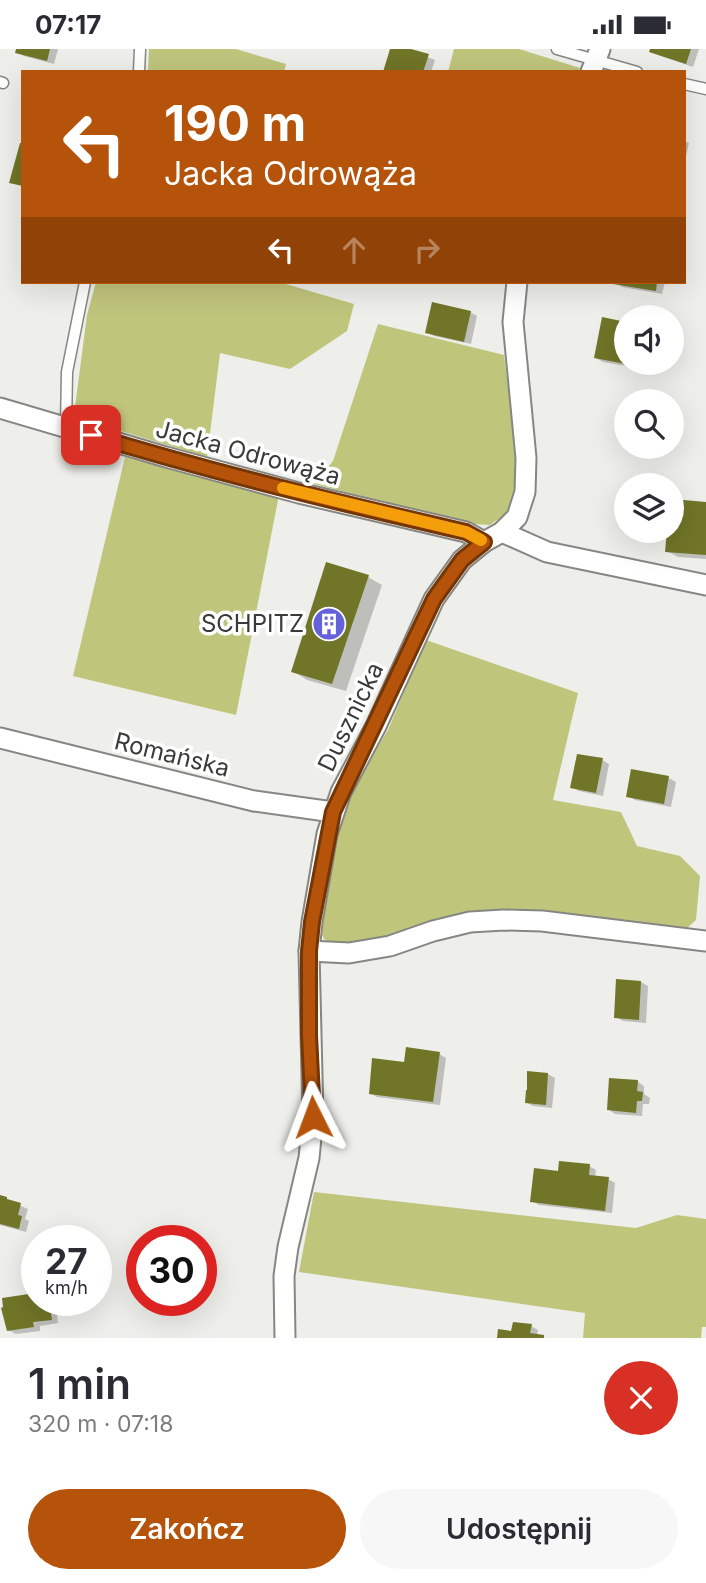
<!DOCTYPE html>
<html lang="pl">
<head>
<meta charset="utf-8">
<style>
	body { margin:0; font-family:Inter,sans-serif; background:#f7f7f7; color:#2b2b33; height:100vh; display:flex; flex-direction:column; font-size:26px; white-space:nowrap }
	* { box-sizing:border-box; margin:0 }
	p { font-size:23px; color:#7c7c81 }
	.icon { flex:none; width:38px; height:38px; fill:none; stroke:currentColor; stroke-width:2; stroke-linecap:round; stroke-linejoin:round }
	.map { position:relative; height:1289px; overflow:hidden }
	.drawer { display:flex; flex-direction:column; background:#fff; flex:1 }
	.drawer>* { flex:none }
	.hud { position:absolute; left:21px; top:21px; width:665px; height:214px; border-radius:0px; box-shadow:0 7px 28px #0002; background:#b45309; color:#fff; overflow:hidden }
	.fabs { position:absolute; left:614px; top:256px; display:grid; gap:14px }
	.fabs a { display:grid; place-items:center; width:70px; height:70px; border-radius:50%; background:#fff; box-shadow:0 7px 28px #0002; font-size:35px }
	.speed { position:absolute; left:21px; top:1176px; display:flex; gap:14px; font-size:35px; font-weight:700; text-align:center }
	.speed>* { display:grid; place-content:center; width:91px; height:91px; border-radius:50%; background:#fff; box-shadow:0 7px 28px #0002; line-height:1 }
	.speed small { font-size:18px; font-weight:400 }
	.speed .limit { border:10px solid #d22; background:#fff; color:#111 }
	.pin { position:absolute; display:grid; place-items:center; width:60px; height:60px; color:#fff; margin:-30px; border-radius:14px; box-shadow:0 4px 10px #0006 }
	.me { position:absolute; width:77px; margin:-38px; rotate:357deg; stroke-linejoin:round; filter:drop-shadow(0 0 5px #0008) }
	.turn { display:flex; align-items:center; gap:24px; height:147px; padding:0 28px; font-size:32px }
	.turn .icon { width:91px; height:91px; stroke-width:2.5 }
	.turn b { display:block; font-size:49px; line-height:60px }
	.lanes { display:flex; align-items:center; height:66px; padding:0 28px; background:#0003; justify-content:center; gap:35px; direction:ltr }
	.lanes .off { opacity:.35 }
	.round { display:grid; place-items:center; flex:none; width:74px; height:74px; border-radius:37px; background:#f7f7f7 }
	.summary { display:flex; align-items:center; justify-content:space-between; height:119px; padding:0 28px }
	h1 { font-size:42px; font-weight:600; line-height:52px }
	.action { display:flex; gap:14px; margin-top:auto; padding:14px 28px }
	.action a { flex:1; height:80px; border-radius:42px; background:#b45309; color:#fff; font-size:28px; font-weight:600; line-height:80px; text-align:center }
	.action a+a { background:#f7f7f7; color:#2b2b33 }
	.status { display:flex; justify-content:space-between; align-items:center; height:49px; padding:0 35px; background:#fff; direction:ltr }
	.status svg { height:19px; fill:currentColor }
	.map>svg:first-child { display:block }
	.green { fill:#c0c57c }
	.shadow { fill:#0003 }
	.building { fill:#717528 }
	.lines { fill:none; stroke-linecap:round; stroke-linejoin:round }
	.service-casing { stroke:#868783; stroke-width:13 }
	.minor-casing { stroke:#868783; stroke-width:23 }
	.service { stroke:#fff; stroke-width:10 }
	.minor { stroke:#fff; stroke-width:19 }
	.route-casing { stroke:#753606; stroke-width:18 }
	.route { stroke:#b45309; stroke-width:12 }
	.slow { stroke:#f59e0b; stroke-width:12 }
	.labels { text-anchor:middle; stroke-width:7; stroke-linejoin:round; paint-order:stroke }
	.street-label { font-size:24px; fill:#3a3b39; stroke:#fff }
	.poi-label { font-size:24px; fill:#3a3b39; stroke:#fff; text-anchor:end }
</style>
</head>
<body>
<div class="status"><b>07:17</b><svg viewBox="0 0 49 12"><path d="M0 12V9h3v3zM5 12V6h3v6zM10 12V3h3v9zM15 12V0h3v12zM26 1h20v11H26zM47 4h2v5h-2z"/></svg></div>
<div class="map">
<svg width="706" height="1289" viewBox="0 0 706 1289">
	<rect width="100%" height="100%" fill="#eeeeea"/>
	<!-- green -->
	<g class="green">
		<polygon points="149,0 236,0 286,15 284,23 148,23"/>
		<polygon points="454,0 519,0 580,19 578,23 448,23"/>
		<polygon points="96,233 279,233 354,255 347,282 290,320 220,304 207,408 81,370 75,358 87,266"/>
		<path d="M 378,275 L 504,306 C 508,341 525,435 507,462 C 503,468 495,472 490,476 L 472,475 L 314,435 L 333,412 Z"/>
		<polygon points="125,408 279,446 236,666 73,627"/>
		<polygon points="426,591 578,644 553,751 621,763 637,797 680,807 700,827 696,871 684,882 535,862 471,863 429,873 395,891 336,898 324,890 317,874 344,753 388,681"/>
		<polygon points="314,1143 636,1179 677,1166 706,1170 706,1278 702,1278 701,1289 583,1289 585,1264 299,1223"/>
	</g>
	<!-- shadow -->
	<g class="shadow">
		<polygon points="18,0 58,0 54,15 24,7 17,3"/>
		<polygon points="392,0 406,0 435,11 431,23 385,23"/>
		<polygon points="651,0 699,0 693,18 658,6 651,2"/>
		<polygon points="684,92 689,94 684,116"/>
		<polygon points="615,233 665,233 662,245 622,238"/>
		<polygon points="470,263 477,267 471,295 434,287 427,283"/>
		<polygon points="603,270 626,275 626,313 634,313 633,318 603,313 596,309"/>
		<polygon points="672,452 706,455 706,510 678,508 667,502 672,481"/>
		<polygon points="368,528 382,536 346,642 307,631 293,622"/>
		<polygon points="602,711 609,715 603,747 579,742 572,738"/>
		<polygon points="632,722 669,729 676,733 671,758 635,751 628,747"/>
		<polygon points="641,933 648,937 646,974 623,972 616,968"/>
		<polygon points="439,1005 446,1009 440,1056 377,1048 370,1044 405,1015"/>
		<polygon points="548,1025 555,1029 552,1059 533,1057 526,1053"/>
		<polygon points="637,1032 644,1037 644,1045 650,1049 649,1055 643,1055 642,1067 615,1065 608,1060"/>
		<polygon points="589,1117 596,1121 595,1128 608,1130 615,1134 612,1164 539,1156 532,1152 560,1124"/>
		<polygon points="0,1148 28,1160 25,1170 29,1172 26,1183 0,1176"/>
		<polygon points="37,1251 55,1251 58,1274 40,1277 40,1282 16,1285 8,1281"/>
		<polygon points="531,1277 538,1281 537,1287 545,1289 499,1289"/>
	</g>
	<!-- building -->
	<g class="building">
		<polygon points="16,0 50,0 47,12 15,4"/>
		<polygon points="390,0 411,0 429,5 423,23 383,23"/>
		<polygon points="650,0 691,0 686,15 649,3"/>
		<polygon points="20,94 23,94 23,137 9,134"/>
		<polygon points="613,233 657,233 656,242 613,235"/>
		<polygon points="432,253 471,262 464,293 425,284"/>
		<polygon points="602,268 626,273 626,315 594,309"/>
		<polygon points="672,450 706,453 706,506 665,503 667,481 672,481"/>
		<polygon points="326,513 369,526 332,635 291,623"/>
		<polygon points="577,705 603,709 596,744 570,739"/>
		<polygon points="631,720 669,727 664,755 626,748"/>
		<polygon points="616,930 641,932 639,971 614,969"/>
		<polygon points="406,998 440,1003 433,1053 369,1045 372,1009 404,1013"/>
		<polygon points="527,1022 548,1024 546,1056 525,1054 526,1041 527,1041"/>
		<polygon points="609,1029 638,1031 637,1042 643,1043 642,1052 637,1052 636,1064 607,1061"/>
		<polygon points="559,1112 590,1115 589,1126 609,1128 605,1162 530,1153 534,1119 558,1122"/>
		<polygon points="0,1146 7,1148 7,1150 21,1154 18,1166 22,1167 19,1180 0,1175"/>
		<polygon points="29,1245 30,1248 37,1247 37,1251 49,1251 52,1271 33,1273 34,1278 7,1282 1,1259 3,1258 2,1249"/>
		<polygon points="513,1273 532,1275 530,1284 544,1286 544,1289 497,1289 498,1280 511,1282"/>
	</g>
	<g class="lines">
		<defs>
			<g id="service">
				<polyline points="557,0 637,23"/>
				<polyline points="139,23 140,0"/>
				<polyline points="0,33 3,34"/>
				<polyline points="684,35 706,40"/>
				<polyline points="66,378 67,323 85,233"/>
			</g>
			<g id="minor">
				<polyline points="591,23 600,0"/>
				<polyline points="0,359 166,408 299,444 466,483 484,493"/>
				<polyline points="502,483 547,503 706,536"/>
				<polyline points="0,689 254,752 333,763"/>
				<polyline points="309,902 349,904 390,897 433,882 470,873 504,871 542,872 706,892"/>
				<polyline points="285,1289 284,1227 288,1198 309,1109 313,1068 309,902 312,873 327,785 341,743 376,677 434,550 462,511 484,493 502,483 517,468 525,443 526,409 513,273 517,233"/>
			</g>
		</defs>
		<!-- service casing -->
		<use href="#service" class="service-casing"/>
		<!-- minor casing -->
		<use href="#minor" class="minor-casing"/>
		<!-- service -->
		<use href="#service" class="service"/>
		<!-- minor -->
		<use href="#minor" class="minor"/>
	</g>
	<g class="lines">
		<defs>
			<path id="route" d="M 91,386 C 215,424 340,454 466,483 L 484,493 L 462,511 L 434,550 L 333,763 L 312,873 L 309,902 L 309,986 L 313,1068"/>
		</defs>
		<!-- route casing -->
		<use href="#route" class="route-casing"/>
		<!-- route -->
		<use href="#route" class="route"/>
		<!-- slow -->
		<polyline class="slow" points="283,439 466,483 481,491"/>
	</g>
	<!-- icons -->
	<defs>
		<symbol id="building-disc" viewBox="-11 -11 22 22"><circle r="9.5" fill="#6461da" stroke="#fff"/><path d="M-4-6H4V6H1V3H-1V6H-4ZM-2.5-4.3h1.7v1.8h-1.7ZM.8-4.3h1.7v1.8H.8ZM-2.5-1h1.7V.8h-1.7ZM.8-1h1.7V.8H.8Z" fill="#fff"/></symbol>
	</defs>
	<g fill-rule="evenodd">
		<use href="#building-disc" x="310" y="556" width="38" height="38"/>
	</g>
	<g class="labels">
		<!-- street labels -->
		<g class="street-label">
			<text transform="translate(248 404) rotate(15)" y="8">Jacka Odrowąża</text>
			<text transform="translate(351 668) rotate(-64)" y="8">Dusznicka</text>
			<text transform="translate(172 706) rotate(14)" y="8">Romańska</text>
		</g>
		<!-- poi labels -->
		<g class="poi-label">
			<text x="304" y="583">SCHPITZ</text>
		</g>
	</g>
</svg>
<div class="fabs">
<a><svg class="icon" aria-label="sound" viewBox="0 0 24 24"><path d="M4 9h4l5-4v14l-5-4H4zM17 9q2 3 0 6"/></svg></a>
<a><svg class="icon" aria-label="search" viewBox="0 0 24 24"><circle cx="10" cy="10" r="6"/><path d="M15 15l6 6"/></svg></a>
<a><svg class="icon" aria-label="layers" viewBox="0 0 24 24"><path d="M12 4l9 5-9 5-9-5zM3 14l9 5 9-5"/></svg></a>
</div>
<div class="speed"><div>27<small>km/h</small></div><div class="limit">30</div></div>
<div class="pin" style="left:91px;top:386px;background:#d93025"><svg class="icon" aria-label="arrive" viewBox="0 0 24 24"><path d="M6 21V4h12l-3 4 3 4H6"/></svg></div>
<svg class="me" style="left:313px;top:1068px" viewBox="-20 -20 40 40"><path d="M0-17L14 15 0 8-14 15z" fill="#b45309" stroke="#fff" stroke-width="4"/></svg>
<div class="hud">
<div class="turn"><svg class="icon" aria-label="left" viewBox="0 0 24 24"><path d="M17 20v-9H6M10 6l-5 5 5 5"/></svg><div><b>190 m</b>Jacka Odrowąża</div></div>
<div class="lanes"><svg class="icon" aria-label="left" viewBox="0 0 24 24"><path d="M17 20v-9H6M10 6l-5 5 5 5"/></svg><svg class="icon off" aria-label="ahead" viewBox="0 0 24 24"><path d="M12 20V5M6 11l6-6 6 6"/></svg><svg class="icon off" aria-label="right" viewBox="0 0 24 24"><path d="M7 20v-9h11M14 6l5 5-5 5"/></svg></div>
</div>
</div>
<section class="drawer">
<div class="summary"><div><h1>1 min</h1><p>320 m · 07:18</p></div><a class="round" style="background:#d93025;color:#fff"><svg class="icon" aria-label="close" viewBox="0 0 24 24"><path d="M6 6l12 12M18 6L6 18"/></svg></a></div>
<div class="action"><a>Zakończ</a><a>Udostępnij</a></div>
</section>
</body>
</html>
